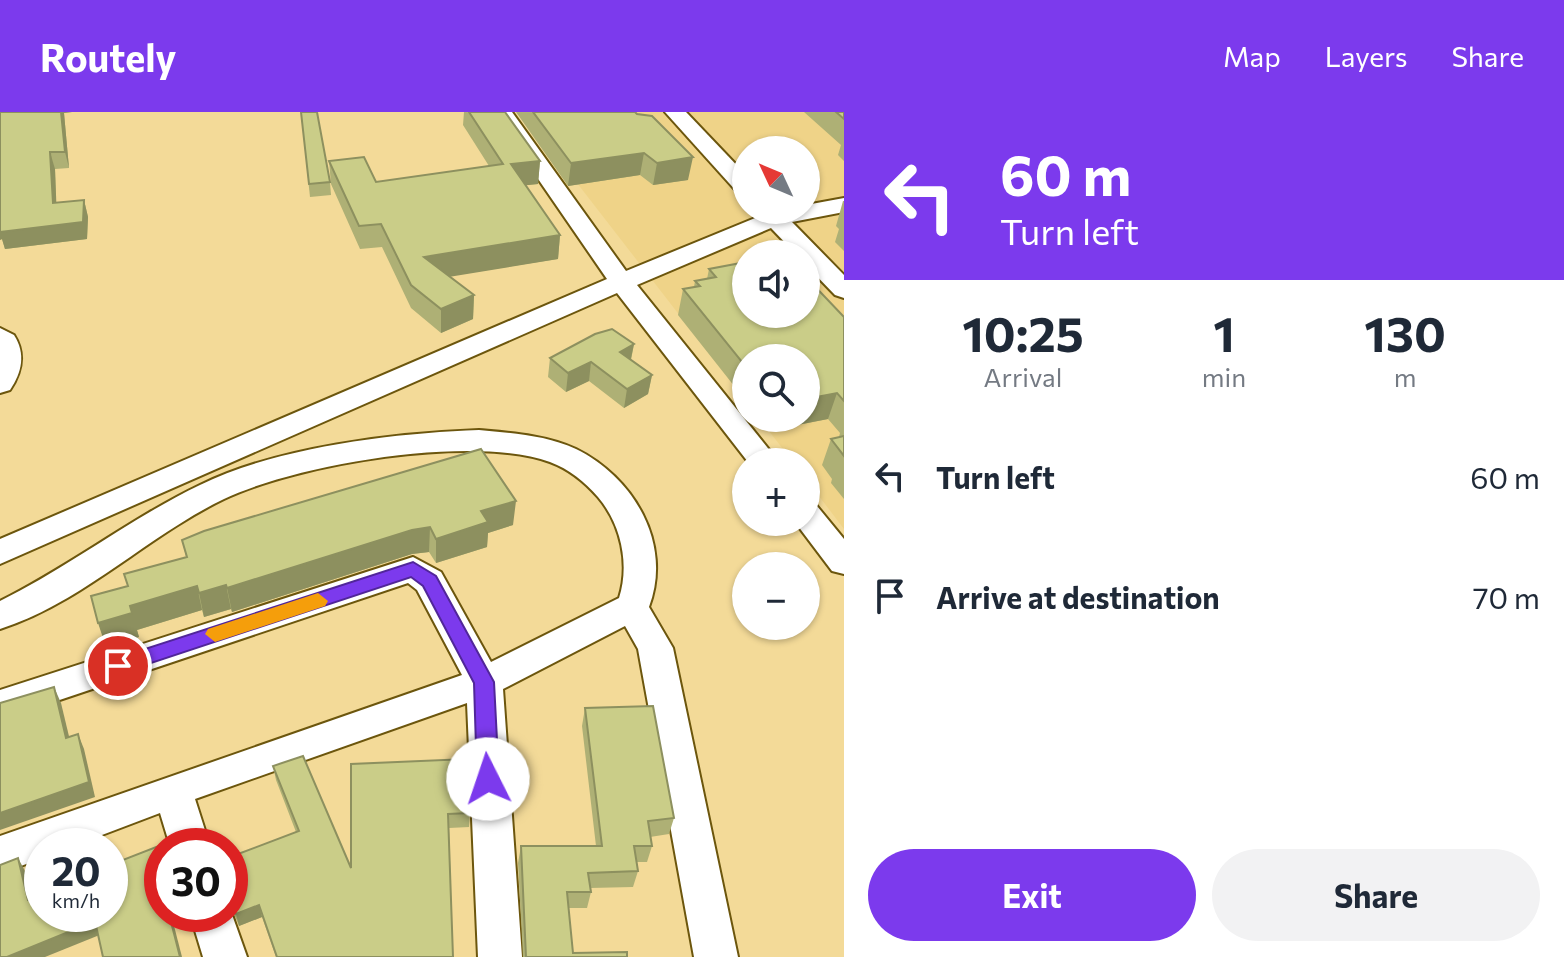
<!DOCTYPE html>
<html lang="en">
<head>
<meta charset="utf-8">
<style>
	body { margin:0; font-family:Commissioner,sans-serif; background:#f2f2f3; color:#1f2937; height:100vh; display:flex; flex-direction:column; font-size:30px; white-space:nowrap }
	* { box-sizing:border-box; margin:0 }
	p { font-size:26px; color:#747a83 }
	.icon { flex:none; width:44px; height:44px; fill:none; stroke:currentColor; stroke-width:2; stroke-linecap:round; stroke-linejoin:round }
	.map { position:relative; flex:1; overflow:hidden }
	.drawer { display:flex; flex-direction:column; background:#fff; width:720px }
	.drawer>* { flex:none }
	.guide { background:#7c3aed; color:#fff; overflow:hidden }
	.needle { width:52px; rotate:314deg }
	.buttons { position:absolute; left:732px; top:24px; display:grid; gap:16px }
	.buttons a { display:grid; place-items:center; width:88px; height:88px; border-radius:50%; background:#fff; box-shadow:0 2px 6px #0004; font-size:40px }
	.speed { position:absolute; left:24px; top:716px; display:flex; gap:16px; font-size:40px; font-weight:700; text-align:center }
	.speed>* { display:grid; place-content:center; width:104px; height:104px; border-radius:50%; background:#fff; box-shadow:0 2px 6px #0004; line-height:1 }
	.speed small { font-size:20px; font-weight:400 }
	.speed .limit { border:12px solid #d22; background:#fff; color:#111 }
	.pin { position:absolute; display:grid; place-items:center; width:68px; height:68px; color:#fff; margin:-34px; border:4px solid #fff; border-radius:50%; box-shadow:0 2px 8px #0007 }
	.me { position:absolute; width:88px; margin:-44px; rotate:356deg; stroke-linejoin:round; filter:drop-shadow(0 0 6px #0008) }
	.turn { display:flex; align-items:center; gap:28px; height:168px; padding:0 24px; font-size:36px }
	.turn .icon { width:104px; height:104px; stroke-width:2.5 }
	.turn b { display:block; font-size:56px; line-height:68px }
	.eta { display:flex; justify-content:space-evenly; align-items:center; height:136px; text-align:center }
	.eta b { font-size:48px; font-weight:700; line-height:56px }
	.action { display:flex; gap:16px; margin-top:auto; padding:16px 24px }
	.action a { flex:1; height:92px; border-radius:48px; background:#7c3aed; color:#fff; font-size:32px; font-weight:700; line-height:92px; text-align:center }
	.action a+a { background:#f2f2f3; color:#1f2937 }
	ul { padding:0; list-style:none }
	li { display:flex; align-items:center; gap:24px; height:120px; padding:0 24px }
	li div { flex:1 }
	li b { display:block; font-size:30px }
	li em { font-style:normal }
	header { display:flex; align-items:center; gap:48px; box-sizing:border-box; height:112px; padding:0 40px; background:#7c3aed; color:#fff }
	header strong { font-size:38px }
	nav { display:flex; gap:44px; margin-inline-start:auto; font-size:28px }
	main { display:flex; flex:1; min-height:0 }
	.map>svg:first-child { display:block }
	.built { fill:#efd388; fill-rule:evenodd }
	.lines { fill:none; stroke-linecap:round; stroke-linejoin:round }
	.minor-casing { stroke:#6c560d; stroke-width:4 }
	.minor { fill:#fff; fill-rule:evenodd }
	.wall { fill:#aeb075 }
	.shaded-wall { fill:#8d905f }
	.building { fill:#cacd88; stroke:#8d905f; stroke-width:2 }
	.route { fill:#7c3aed; stroke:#51269a; stroke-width:2 }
	.slow { fill:#f59e0b }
</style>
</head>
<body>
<header>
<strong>Routely</strong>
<nav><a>Map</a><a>Layers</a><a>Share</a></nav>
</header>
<main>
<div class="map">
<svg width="844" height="845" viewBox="0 0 844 845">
	<rect width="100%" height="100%" fill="#f3da98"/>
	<!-- built -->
	<path class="built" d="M 522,0 L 844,0 L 844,417 L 806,367 L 806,350 L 793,350 L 759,306 L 806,306 L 806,246 L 746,246 L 746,289 ZM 746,38 L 806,38 L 806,98 L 746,98 ZM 746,142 L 806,142 L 806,202 L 746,202 Z"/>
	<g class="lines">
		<defs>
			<g id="minor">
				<polygon points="492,0 512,0 626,159 760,104 755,98 806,98 806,93 844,86 844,100 792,110 844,163 844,186 835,183 806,153 806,142 796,142 771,116 637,173 779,350 748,350 617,181 0,452 0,427 607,167"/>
				<polygon points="665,0 686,0 746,63 746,83 738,81"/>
				<path d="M 0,216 L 14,223 C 26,242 22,260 10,278 L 0,281 Z"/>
				<path d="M 479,318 C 511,321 546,323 576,337 C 633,365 673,431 649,495 L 673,536 L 738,845 L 694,845 L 638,537 L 625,514 L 503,577 L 522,845 L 478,845 L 467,591 L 195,687 L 210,734 L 170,734 L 160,701 L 73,734 L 42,734 L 42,746 L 0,762 L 0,724 L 462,563 L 417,478 L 408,471 L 0,608 L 0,578 L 413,445 L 441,460 L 491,550 L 619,486 C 630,452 621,412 598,385 C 585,370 569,357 550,350 C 473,322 297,352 224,387 C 147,424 82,491 0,517 L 0,489 C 69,455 131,406 200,373 C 277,335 394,321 479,318 Z"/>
				<polygon points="806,391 817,394 844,427 844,462 832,459 795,410 806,410"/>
				<polygon points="230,797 247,845 203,845 190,802 230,802"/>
			</g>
		</defs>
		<!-- minor casing -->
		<use href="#minor" class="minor-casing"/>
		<!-- minor -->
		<use href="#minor" class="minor"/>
	</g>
	<!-- wall -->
	<g class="wall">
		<polygon points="0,0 72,0 64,1 69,56 55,57 56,91 84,88 88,105 87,127 5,137 2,127 0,128"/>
		<polygon points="301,0 330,70 331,83 310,85"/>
		<polygon points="464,0 505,0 540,49 538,72 525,73 560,123 558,147 449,164 474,183 473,207 441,221 411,196 382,135 360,137 331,72 329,49 376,70 489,54 463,13"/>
		<polygon points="516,0 635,0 688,68 653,73 640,63 568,74"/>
		<polygon points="804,0 844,0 844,49 838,43 841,33"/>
		<polygon points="843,89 844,89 844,139 835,130 839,117 836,114"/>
		<polygon points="709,157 844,205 844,387 831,371 832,367 822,353 831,327 839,325 840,321 828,307 787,315 780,306 806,306 806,246 746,246 746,289 678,203 683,177 694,175 695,169 707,167"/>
		<polygon points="634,232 631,248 652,263 648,282 624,296 589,269 566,280 548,265 550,246"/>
		<polygon points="513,413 488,421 487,435 436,451 429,440 412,442 232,500 231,497 204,505 202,498 137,518 139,525 106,535 128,474 186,445 182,428 204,419"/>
		<polygon points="585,596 674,706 669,722 650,725 652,734 647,750 637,750 638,759 633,775 590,776 591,780 587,796 568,796 573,841 627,845 523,845 518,751 521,734 596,734 582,614"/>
		<polygon points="351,652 470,701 469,715 449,716 453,845 276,845 262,805 239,814 230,792 230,745 296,720 276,668 273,654 351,756"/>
	</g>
	<!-- shaded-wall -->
	<g class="shaded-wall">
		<polygon points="61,0 72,0 64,1 69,56 65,40"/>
		<polygon points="50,40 55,57 57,108 53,91"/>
		<polygon points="644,41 640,63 568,74 571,51"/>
		<polygon points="693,45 688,68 653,73 657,51"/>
		<polygon points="540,49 538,72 510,75 511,52"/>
		<polygon points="84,88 88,105 87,127 5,137 2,127 0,128 0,108"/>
		<polygon points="560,123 558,147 424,169 424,145"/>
		<polygon points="474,183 473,207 441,221 441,197"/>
		<polygon points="634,232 630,251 620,240"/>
		<polygon points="591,250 589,269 566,280 568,261"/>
		<polygon points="652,263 648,282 624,296 627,277"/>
		<polygon points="837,281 828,307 787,315 790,306 806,306 806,287"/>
		<polygon points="516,389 513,413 488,421 487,435 436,451 436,427 481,399"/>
		<polygon points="430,415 429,440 412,442 232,500 227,476 412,418"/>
		<polygon points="226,473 231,497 204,505 199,481"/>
		<polygon points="197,474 202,498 137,518 139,525 106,535 98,511 130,494"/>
		<polygon points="54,575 61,591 73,641 66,626"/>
		<polygon points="78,622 84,637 95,685 0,718 0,701"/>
		<polygon points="18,746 25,759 35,801 28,788"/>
		<polygon points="259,793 262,805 239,814 236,802"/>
		<polygon points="169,802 171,802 182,845 180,845"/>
		<polygon points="95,809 102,822 45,845 7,845"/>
	</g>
	<!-- building -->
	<g class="building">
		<polygon points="0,0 61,0 65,40 50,40 53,91 84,88 83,110 0,120"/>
		<polygon points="301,0 317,0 330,70 309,72"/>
		<polygon points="469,0 505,0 540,49 511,52 560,123 424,145 474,183 441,197 411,173 381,112 359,114 329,49 364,45 376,70 503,52"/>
		<polygon points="533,0 635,0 637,2 652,4 693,45 657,51 644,41 571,51"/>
		<polygon points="836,0 844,0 844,7"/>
		<polygon points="746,150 746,202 806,202 806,165 844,205 844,289 837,281 806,287 806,246 746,246 746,255 683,177 700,174 695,169 716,165 709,157"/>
		<polygon points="612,217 634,232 620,240 652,263 627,277 591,250 568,261 550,246 595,222"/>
		<polygon points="844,324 844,344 831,327"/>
		<polygon points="481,337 516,389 481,399 488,410 436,427 430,415 412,418 227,476 226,473 199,481 197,474 130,494 132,501 98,511 91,484 128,474 124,462 187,445 182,428 204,419"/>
		<polygon points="54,575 66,626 78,622 89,670 0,701 0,591"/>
		<polygon points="653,594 674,706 648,709 652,734 634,734 638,759 588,761 591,780 567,780 573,841 627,840 627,845 526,845 521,734 602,734 585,596"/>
		<polygon points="303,644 351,756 351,652 467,647 470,701 448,702 453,845 277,845 259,793 236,802 230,788 230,745 299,719 273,654"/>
		<polygon points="94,722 96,732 103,729 105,734 64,734"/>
		<polygon points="219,727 221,734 202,734"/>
		<polygon points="169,730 171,734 162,734 162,802 169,802 180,845 103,845 95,809 7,845 0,845 0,753 18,746 28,788 42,783 42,802 110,802 110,743 116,741 118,750"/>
	</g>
	<!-- route -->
	<polygon class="route" points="413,450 436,464 494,570 499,667 496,673 488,676 481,673 477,667 474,571 423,474 411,465 118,562 108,554 111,548"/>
	<!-- slow -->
	<polygon class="slow" points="318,481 328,489 325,494 215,530 205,522 208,517"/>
</svg>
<div class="buttons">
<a><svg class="needle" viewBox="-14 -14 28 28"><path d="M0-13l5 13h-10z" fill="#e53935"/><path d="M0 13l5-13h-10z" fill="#747a83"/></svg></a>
<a><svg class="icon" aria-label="sound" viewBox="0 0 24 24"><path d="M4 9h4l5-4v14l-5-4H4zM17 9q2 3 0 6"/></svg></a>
<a><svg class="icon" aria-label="search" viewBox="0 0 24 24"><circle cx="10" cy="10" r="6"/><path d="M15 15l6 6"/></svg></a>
<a>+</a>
<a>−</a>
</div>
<div class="speed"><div>20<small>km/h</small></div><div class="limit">30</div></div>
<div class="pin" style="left:118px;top:554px;background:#d93025"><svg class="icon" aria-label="arrive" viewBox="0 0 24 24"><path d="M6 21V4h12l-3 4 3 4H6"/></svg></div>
<svg class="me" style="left:488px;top:667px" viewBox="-20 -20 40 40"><circle r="19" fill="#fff"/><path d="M0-13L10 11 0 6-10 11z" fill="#7c3aed"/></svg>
</div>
<section class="drawer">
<div class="guide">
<div class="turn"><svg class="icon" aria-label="left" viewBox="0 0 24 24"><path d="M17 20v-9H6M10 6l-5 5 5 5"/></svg><div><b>60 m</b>Turn left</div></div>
</div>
<div class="eta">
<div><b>10:25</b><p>Arrival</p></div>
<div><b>1</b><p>min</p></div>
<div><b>130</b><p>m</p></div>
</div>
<ul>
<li><svg class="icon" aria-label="left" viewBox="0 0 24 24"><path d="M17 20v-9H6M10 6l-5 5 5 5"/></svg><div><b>Turn left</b></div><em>60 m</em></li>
<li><svg class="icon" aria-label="arrive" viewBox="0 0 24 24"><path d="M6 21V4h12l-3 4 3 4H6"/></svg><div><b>Arrive at destination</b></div><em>70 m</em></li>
</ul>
<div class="action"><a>Exit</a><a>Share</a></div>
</section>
</main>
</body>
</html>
